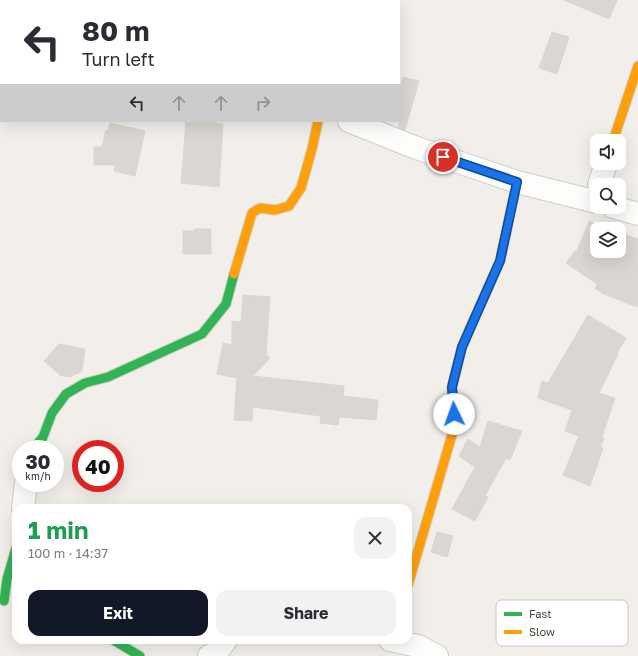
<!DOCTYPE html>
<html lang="en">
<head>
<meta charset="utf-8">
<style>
	body { margin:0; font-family:"Golos Text",sans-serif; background:#f2f2f3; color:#2b2b33; height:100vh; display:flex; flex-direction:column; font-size:15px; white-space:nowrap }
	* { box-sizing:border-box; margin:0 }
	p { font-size:13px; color:#7c7c81 }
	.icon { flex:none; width:22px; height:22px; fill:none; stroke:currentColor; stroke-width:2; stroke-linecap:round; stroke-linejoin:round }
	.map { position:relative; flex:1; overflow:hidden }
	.drawer { position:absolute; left:12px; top:504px; width:400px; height:140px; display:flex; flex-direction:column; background:#fff; border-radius:12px; box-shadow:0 4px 16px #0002 }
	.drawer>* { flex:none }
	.hud { position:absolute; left:0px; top:0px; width:400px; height:122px; box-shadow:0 4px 16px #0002; background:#fff; color:#2b2b33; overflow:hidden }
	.fabs { position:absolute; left:590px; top:134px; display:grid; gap:8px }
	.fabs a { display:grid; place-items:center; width:36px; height:36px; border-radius:8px; background:#fff; box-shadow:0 4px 16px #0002; font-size:20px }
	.speed { position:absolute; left:12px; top:440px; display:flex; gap:8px; font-size:20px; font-weight:700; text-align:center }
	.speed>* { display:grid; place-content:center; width:52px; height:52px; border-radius:50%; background:#fff; box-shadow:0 4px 16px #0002; line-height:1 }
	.speed small { font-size:10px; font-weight:400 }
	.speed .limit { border:6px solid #d22; background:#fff; color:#111 }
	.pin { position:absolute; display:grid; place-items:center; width:34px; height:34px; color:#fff; margin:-17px; border:2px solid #fff; border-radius:50%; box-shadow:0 1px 4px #0007 }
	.me { position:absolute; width:44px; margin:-22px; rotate:357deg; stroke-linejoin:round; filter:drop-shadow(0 0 3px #0008) }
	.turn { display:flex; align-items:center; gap:14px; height:84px; padding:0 16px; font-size:18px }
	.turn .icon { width:52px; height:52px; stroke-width:2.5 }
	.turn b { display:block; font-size:28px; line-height:34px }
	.lanes { display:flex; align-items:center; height:38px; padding:0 16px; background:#0003; justify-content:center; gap:20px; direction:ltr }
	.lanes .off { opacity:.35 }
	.round { display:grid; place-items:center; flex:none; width:42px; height:42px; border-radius:12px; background:#f2f2f3 }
	.head { display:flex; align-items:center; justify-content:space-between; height:68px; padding:0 16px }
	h1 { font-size:24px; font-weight:700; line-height:30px; color:#1e9e55 }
	.primary-button { display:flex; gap:8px; margin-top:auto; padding:8px 16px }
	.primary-button a { flex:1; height:46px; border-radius:12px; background:#111827; color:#fff; font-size:16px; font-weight:700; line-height:46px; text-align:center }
	.primary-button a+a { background:#f2f2f3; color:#2b2b33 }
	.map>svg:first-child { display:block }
	.building { fill:#dad6d2; stroke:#dad6d1 }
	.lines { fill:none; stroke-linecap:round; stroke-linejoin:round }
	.street-casing { stroke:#d0cdc8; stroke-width:24 }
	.fast-casing { stroke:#d3cec3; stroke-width:11 }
	.slow-casing { stroke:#d3cec3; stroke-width:11 }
	.street { stroke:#fdfdfc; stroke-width:22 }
	.fast { stroke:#30b455; stroke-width:9 }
	.slow { stroke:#ff9f0a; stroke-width:9 }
	.route-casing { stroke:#114b97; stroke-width:10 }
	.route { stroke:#1a73e8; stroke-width:7 }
	.key { fill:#fff; stroke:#c8c6c3; stroke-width:1 }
	.key-label { font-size:11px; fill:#494036 }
</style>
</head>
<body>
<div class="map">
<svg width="638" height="656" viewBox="0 0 638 656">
	<rect width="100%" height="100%" fill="#f2efeb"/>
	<!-- building -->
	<g class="building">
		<polygon points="564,0 617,0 609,19"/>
		<polygon points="552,32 569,37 557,74 539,68"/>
		<polygon points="403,77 419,81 405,130 399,128 399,92"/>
		<polygon points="197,121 214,121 214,123 223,124 219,187 181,183 186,122 197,122"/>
		<polygon points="110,123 145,131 135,176 114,171 115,165 94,165 94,147 102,147 106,130 108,131"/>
		<polygon points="589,221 608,229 597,229 597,251 619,251 619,233 638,239 638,307 601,293 602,292 595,289 597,284 566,263 575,251 577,251"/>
		<polygon points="194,229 211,229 211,254 183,254 183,231 194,231"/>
		<polygon points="243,295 270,297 266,354 270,358 253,376 344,386 343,396 378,400 376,420 339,417 338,425 320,423 321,416 253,407 252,421 234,420 237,378 217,374 223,343 232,345 232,321 241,322"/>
		<polygon points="588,315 626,338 617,353 618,354 599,393 615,398 602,437 604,438 600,447 603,448 590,486 563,475 579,436 565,431 572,410 538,398 542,381 548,383"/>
		<polygon points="59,344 85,349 82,371 70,377 60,375 44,361"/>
		<polygon points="488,421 522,431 510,460 506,458 485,496 488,497 475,521 452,509 475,467 459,456 468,439 480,447"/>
		<polygon points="437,532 453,536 447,557 431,552"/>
	</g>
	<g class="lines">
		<defs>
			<g id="street">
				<polyline points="361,1 361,0"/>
				<polyline points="0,85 1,85"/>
				<polyline points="349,121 414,147 517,182 597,202"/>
				<polyline points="599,185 606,163"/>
				<polyline points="613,207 638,214"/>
				<polyline points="23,508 26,483"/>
				<polyline points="390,640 418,646 437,656"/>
				<polyline points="209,656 217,652 226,640"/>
			</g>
			<g id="fast">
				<polyline points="470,328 500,261 517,182"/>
				<polyline points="33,449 43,437 52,413 66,394 85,383 108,377 202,334 226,304 234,274"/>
				<polyline points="4,601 7,579 16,548"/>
				<polyline points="113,640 140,656"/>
			</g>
			<g id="slow">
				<polyline points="613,141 638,66"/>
				<polyline points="234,274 252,213 260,208 275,210 289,206 301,188 312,149 318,121"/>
				<polyline points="408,585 454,428 452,387 462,347 470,328"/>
			</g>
		</defs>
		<!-- street casing -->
		<use href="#street" class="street-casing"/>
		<!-- fast casing -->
		<use href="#fast" class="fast-casing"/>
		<!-- slow casing -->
		<use href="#slow" class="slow-casing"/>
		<!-- street -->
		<use href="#street" class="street"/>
		<!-- fast -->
		<use href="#fast" class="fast"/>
		<!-- slow -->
		<use href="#slow" class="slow"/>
	</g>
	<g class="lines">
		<defs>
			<polyline id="route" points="443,157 517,182 500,261 462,347 452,387 454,414"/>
		</defs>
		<!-- route casing -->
		<use href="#route" class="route-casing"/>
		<!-- route -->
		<use href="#route" class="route"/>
	</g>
	<!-- legend -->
	<rect x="496" y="600" width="132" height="46" rx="6" class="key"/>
	<rect x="504" y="612" width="18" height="4" fill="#30b455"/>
	<rect x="504" y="630" width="18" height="4" fill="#ff9f0a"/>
	<g class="key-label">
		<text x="529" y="618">Fast</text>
		<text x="529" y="636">Slow</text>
	</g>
</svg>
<div class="fabs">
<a><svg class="icon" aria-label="sound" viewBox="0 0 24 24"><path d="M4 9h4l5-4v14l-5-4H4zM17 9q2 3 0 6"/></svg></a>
<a><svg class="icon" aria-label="search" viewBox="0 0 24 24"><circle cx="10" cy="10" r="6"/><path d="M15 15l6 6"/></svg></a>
<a><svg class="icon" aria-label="layers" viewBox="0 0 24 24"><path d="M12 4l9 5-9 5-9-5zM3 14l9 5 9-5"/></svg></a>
</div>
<div class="speed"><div>30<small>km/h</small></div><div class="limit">40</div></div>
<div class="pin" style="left:443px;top:157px;background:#d93025"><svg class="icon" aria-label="arrive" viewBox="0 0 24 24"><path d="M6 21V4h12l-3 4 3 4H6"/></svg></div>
<svg class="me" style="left:454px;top:414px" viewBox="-20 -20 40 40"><circle r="19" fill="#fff"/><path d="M0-13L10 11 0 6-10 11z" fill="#1a73e8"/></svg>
<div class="hud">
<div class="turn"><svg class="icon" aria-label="left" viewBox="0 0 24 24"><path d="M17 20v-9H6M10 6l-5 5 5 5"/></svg><div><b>80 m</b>Turn left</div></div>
<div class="lanes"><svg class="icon" aria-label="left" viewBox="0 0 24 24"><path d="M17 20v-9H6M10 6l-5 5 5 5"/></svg><svg class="icon off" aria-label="ahead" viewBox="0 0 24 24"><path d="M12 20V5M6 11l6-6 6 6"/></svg><svg class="icon off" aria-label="ahead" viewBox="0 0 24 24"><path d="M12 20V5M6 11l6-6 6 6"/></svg><svg class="icon off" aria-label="right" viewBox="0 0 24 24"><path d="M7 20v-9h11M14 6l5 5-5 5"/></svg></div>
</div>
<section class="drawer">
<div class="head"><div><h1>1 min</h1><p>100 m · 14:37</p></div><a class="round"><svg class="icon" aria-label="close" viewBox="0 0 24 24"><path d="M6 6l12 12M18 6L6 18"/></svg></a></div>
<div class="primary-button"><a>Exit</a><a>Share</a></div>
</section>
</div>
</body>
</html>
